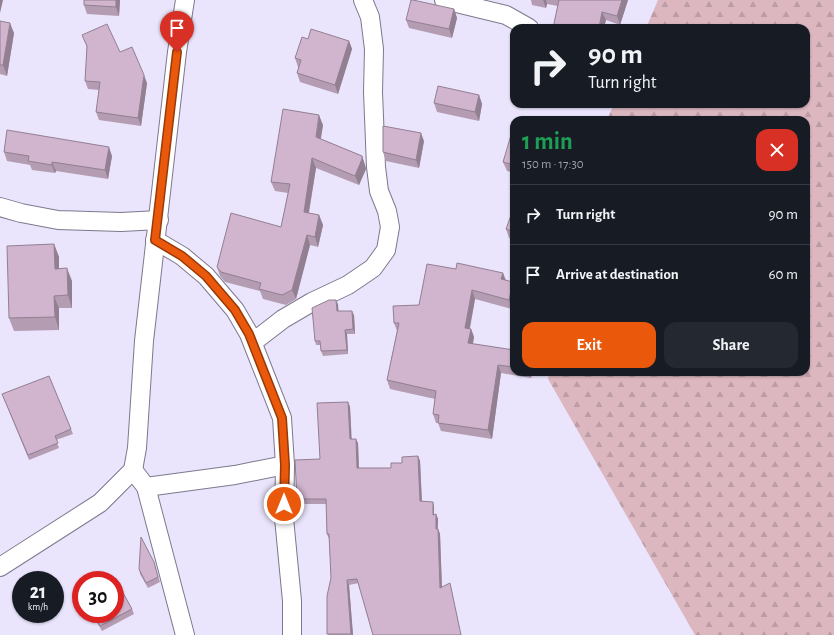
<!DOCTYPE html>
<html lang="en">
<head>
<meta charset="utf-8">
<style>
	body { margin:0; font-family:"Alegreya Sans",sans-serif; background:#242831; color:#f1f3f6; height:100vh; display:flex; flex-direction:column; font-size:15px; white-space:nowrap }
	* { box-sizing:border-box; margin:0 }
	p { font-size:13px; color:#9ea1a6 }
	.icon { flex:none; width:22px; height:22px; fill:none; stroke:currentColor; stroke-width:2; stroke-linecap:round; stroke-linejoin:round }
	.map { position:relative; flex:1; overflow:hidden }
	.drawer { position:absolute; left:510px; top:116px; width:300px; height:260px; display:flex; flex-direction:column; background:#171b24; border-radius:12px; box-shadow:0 1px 3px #0004 }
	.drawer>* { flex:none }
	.hud { position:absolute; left:510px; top:24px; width:300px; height:84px; border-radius:12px; box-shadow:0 1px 3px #0004; background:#171b24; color:#f1f3f6; overflow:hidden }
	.speed { position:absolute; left:12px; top:571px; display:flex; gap:8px; font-size:20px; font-weight:700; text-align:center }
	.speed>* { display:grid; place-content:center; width:52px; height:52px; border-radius:50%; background:#171b24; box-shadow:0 1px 3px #0004; line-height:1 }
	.speed small { font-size:10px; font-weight:400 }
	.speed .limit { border:6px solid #d22; background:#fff; color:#111 }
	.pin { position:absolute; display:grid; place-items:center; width:34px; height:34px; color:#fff; margin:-41px -17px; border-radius:50% 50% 50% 0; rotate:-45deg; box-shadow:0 0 4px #0007 }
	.pin .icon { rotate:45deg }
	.me { position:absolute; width:44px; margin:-22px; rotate:0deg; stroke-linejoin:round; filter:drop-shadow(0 0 3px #0008) }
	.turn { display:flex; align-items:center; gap:14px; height:84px; padding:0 12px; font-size:18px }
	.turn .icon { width:52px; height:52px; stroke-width:2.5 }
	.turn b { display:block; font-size:28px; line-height:34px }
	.round { display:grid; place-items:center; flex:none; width:42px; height:42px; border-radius:12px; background:#242831 }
	.head { display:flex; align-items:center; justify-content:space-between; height:68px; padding:0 12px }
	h1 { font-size:24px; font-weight:700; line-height:30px; color:#1e9e55 }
	.action { display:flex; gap:8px; margin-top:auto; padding:8px 12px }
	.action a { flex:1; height:46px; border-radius:12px; background:#ea580c; color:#fff; font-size:16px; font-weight:700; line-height:46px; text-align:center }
	.action a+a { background:#242831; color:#f1f3f6 }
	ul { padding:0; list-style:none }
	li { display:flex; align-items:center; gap:12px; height:60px; padding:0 12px; border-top:1px solid #363941 }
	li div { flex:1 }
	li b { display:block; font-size:15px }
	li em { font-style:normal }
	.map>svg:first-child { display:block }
	.forest { fill:url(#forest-firs) }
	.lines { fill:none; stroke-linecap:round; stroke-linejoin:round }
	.street-casing { stroke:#7d798d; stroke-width:20 }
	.street { stroke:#fff; stroke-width:18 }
	.wall { fill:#b49cb2 }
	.shaded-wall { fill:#927f91 }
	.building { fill:#d1b5cf; stroke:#927f91 }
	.route-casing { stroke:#983908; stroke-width:10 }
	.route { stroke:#ea580c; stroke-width:7 }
</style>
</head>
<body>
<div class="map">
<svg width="834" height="635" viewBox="0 0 834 635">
	<defs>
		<pattern id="forest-firs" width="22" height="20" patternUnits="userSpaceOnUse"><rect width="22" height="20" fill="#dcb7c0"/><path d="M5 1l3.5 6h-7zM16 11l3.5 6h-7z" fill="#bd9da5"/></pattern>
	</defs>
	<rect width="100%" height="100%" fill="#eae5fc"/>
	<!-- forest -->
	<polygon class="forest" points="658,0 834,0 834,635 695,635 548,379 549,372 806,372 806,120 607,120 614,104 806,104 806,28 646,28"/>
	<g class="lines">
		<defs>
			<g id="street">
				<polyline points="444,0 506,15 529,28"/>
				<polyline points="0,207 21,213 58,220 121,222 159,220"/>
				<polyline points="155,240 182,256 206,276 235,310 249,334 282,418 285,465 284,518 292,601 292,635"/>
				<polyline points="253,342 283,319 312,302 348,285 373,268 386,250 390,227 387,211 379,191 376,167 373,92 374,49 370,17 363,0"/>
				<polyline points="133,470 146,487 185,635"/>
				<polyline points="146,487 235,475 285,465"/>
				<polyline points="0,567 100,503 133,470 137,448 144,341 177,52 185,0"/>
			</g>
		</defs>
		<!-- street casing -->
		<use href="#street" class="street-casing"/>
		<!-- street -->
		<use href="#street" class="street"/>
	</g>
	<!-- wall -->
	<g class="wall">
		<polygon points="120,0 119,16 87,14 84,5"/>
		<polygon points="531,0 628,0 620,25 606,20 604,28 553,28 558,6 547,4 546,8 532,5"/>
		<polygon points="454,9 457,18 452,38 409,28 406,20"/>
		<polygon points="0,21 14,33 7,76 0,74"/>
		<polygon points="82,35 120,52 147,83 141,126 99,120 96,112 99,90 88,89 85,81 87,47"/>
		<polygon points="308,39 349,41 352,49 338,94 300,82 297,73 299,67 298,67 295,58"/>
		<polygon points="479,95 482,104 479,121 437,112 434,103"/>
		<polygon points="323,125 321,139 362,156 365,165 366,169 359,185 316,168 309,213 319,215 323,225 318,247 310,245 296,299 286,305 263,299 260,291 225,282 220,276 217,267 281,227 288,193 275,191 271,182"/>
		<polygon points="514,132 514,173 507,171 503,162"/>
		<polygon points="424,141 419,168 386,161 383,152"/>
		<polygon points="4,152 112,156 108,179 56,171 55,173 32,170 30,165 7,161"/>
		<polygon points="514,207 514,240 509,238 506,229"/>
		<polygon points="54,244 59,257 59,269 72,281 72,308 59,308 59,330 14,331 9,318"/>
		<polygon points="456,269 503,273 506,280 512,309 475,299 470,329 471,329 474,337 473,344 514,350 514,372 532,372 531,378 501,373 492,439 441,431 438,423 436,423 433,414 435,399 390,389 387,380 397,331 394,323 419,305"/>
		<polygon points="338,304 338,311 354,315 355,334 347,334 348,354 323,356 321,351 321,345 316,345 315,341"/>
		<polygon points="49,376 73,434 56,440 59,448 29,460 4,399"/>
		<polygon points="348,402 350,407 351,439 358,443 359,468 391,468 418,456 420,461 422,501 434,506 434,515 436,514 438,519 438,529 440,534 442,587 451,588 461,635 373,635 359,583 349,585 353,635 328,635 331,578 329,539 327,534 326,504 298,504 297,499 320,459"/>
		<polygon points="154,562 160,582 148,588 140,574 139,569"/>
		<polygon points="132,609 134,614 102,631 92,614 115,614"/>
	</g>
	<!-- shaded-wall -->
	<g class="shaded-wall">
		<polygon points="0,0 3,0 0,13"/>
		<polygon points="116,0 120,0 119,16 116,7"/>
		<polygon points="543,0 546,0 547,4 546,8"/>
		<polygon points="622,0 628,0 620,25 617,16"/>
		<polygon points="454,9 457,18 452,38 449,29"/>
		<polygon points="602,12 606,20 604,28 599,28"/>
		<polygon points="10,23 14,33 7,76 3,65"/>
		<polygon points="349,41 352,49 338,94 335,85"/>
		<polygon points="144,75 147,83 141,126 138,118"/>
		<polygon points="479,95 482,104 479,121 475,112"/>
		<polygon points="319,115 323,125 319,147 316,137"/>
		<polygon points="421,133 424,141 419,168 416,160"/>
		<polygon points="109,147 112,156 108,179 105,170"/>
		<polygon points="362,156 365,165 366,169 359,185 355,176"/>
		<polygon points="312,158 316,168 307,222 304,212"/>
		<polygon points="52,162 56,171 55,173 52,165"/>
		<polygon points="319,215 323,225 318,247 315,237"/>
		<polygon points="307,235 310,245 296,299 292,290"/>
		<polygon points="54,244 59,257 59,281 55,269"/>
		<polygon points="67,268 72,281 72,308 68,295"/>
		<polygon points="503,273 506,282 501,279"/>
		<polygon points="513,282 514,285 514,300 512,309 509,300"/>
		<polygon points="472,290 475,299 468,336 465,328"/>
		<polygon points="54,296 59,308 59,330 55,317"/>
		<polygon points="336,300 338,304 339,316 337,311"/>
		<polygon points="352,311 354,315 355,334 353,329"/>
		<polygon points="471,329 474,337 471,352 468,343"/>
		<polygon points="345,330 347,334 348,354 347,350"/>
		<polygon points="498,365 501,373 492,439 488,430"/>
		<polygon points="529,372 532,372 531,378"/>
		<polygon points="348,402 350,407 352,444 350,439"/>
		<polygon points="356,439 358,443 359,473 357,468"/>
		<polygon points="418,456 420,461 422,506 420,501"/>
		<polygon points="433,502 434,506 434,519 433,515"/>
		<polygon points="436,514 438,519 437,534 436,529"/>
		<polygon points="438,529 440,534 442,592 440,588"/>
		<polygon points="347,580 349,585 353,635 352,635 351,634"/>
	</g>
	<!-- building -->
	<g class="building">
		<polygon points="84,0 116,0 116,7 84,5"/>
		<polygon points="411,0 413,0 454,9 449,29 406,20"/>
		<polygon points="559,0 622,0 617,16 602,12 599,28 553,28"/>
		<polygon points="0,21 10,23 3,65 0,65"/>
		<polygon points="107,24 120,52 132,47 144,75 138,118 96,112 100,82 85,81 87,46 82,35"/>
		<polygon points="311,29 349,41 335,85 297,73 301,60 295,58 302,37 308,39"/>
		<polygon points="438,86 479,95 475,112 434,103"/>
		<polygon points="283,109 319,115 316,137 362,156 362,159 355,176 312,158 304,212 319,215 315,237 307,235 292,290 282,295 259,289 261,283 221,272 217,267 231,213 281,227 290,184 271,182"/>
		<polygon points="383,126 421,133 416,160 383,152"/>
		<polygon points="7,130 109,147 105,170 52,162 52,165 28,161 29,156 4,152"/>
		<polygon points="512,132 514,132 514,165 503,162"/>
		<polygon points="514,207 514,232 506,229"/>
		<polygon points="54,244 55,269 67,268 68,295 54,296 55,317 9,318 7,246"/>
		<polygon points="457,263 503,273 501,279 513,282 509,300 472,290 465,328 471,329 468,343 514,350 514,367 498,365 488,430 438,423 439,415 433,414 436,391 387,380 399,323 394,323 393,306 419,305 427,264 456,269"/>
		<polygon points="329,300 336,300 337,311 352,311 353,329 345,330 347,350 321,351 320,341 315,341 312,308"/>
		<polygon points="49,376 71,429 55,436 58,443 28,455 2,394"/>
		<polygon points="348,402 350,439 356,439 357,468 391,468 391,463 402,463 402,457 418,456 420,501 433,502 433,515 436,514 436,529 438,529 440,588 450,583 461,635 373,635 357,579 347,580 351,634 327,634 327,596 331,578 329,534 327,534 326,499 297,499 295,460 320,459 317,403"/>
		<polygon points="141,537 154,562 158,577 146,583 139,569"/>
		<polygon points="117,582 132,609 100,626 93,614 115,614 115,583"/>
	</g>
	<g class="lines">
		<defs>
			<polyline id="route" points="177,52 155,240 182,256 206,276 235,310 249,334 282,418 285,465 284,504"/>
		</defs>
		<!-- route casing -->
		<use href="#route" class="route-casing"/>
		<!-- route -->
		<use href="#route" class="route"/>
	</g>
</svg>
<div class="speed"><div>21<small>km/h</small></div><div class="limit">30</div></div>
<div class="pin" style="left:177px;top:52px;background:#d93025"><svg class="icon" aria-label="arrive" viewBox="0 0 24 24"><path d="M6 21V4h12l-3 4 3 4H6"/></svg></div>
<svg class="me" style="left:284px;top:504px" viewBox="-20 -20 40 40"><circle r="17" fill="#ea580c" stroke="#fff" stroke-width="3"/><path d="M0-11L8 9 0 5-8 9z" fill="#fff"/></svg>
<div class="hud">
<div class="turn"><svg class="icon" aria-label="right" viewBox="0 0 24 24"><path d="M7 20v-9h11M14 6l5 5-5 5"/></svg><div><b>90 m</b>Turn right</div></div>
</div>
<section class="drawer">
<div class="head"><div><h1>1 min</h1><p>150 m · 17:30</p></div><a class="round" style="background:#d93025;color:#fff"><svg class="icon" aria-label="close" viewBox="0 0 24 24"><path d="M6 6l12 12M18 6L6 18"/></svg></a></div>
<ul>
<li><svg class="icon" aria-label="right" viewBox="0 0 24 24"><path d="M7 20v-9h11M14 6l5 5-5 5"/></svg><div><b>Turn right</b></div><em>90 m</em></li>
<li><svg class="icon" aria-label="arrive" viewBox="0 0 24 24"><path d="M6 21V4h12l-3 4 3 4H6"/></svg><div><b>Arrive at destination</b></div><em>60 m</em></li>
</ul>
<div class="action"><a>Exit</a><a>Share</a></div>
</section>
</div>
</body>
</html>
